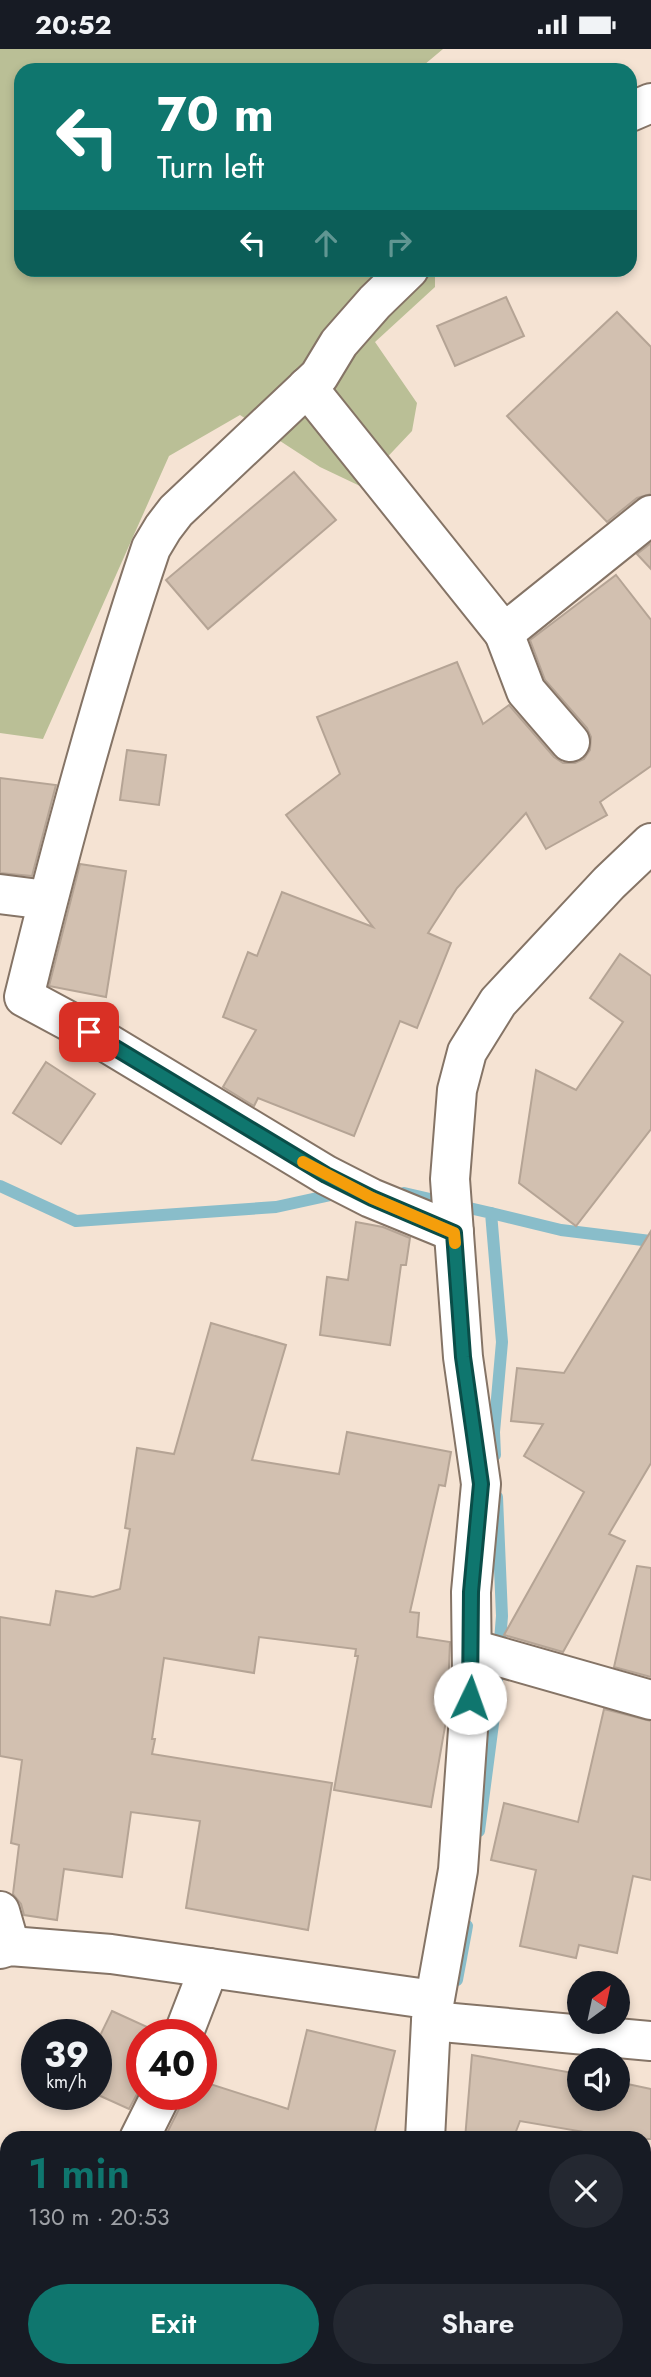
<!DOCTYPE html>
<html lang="en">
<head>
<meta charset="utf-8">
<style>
	body { margin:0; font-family:Jost,sans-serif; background:#242831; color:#f1f3f6; height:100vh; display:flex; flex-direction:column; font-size:26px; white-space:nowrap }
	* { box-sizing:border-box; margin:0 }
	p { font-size:23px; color:#9ea1a6 }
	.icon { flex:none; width:38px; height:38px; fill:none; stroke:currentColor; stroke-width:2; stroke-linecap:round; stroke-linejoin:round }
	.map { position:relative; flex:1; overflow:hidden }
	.side { position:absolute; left:0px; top:2082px; width:651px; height:247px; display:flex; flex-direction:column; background:#171b24; border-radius:21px 21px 0 0; box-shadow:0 4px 10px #0003 }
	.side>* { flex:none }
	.hud { position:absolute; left:14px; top:14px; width:623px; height:214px; border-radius:21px; box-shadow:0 4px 10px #0003; background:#0f766e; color:#fff; overflow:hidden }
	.needle { width:46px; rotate:33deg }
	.buttons { position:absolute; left:567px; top:1922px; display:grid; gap:14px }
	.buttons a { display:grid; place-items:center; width:63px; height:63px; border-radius:50%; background:#171b24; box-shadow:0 4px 10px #0003; font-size:35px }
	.speed { position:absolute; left:21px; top:1970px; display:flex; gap:14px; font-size:35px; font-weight:700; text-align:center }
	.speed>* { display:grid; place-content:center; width:91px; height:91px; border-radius:50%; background:#171b24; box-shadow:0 4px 10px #0003; line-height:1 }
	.speed small { font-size:18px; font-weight:400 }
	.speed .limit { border:10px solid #d22; background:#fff; color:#111 }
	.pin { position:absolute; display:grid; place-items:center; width:60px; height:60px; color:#fff; margin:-30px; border-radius:14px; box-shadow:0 4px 10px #0006 }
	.me { position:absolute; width:77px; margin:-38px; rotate:3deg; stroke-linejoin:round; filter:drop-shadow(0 0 5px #0008) }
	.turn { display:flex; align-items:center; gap:24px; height:147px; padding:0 28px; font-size:32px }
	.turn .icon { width:91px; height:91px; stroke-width:2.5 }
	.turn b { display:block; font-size:49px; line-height:60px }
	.lanes { display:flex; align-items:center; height:66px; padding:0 28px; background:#0003; justify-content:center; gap:35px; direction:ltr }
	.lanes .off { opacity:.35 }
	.round { display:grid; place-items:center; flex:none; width:74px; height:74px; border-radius:37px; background:#242831 }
	.head { display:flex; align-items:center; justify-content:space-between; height:119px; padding:0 28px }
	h1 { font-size:42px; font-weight:600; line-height:52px; color:#0f766e }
	.button { display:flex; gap:14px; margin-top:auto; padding:14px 28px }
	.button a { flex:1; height:80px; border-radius:42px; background:#0f766e; color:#fff; font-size:28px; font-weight:600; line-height:80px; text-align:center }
	.button a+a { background:#242831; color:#f1f3f6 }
	.status { display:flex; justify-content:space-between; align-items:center; height:49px; padding:0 35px; background:#171b24; direction:ltr }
	.status svg { height:19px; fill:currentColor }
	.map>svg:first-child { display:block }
	.green { fill:#babf96 }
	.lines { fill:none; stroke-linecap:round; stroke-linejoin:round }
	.stream { stroke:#89bdca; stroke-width:12 }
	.building { fill:#d2c0b0; stroke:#b5a495; stroke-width:2 }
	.street-casing { stroke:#857466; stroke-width:42 }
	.secondary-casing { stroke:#857466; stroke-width:42 }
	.street { stroke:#fff; stroke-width:38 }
	.secondary { stroke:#fff; stroke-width:38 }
	.route-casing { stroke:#0a4d48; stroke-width:18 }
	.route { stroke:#0f766e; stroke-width:12 }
	.slow { stroke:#f59e0b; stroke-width:12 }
</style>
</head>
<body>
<div class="status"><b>20:52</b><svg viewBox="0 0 49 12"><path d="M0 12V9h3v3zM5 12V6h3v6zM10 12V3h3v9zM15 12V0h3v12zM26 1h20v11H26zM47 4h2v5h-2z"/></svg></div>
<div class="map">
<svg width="651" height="2328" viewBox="0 0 651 2328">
	<rect width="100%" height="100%" fill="#f5e3d3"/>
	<!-- green -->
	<polygon class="green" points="0,0 443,0 418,21 21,21 21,220 435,221 435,238 375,293 417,354 412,382 360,437 320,418 240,366 169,407 43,690 0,684"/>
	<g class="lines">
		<!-- stream -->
		<g class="stream">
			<polyline points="0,1137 76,1172 276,1158 340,1144"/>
			<polyline points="404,1144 491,1164 502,1293 494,1383 495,1406"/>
			<polyline points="491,1164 561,1181 651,1192"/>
			<polyline points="479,1782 494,1667 502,1567 497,1448"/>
			<polyline points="457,1931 467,1877"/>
			<polyline points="440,2328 440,2322"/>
		</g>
	</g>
	<!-- building -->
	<g class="building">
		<polygon points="506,248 524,287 455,317 437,277"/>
		<polygon points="617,263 651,298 651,445 637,449 607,473 507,367"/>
		<polygon points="294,423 336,471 208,580 166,531"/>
		<polygon points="651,494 651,520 637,505"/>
		<polygon points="616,526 651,571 651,717 600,753 607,766 546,800 526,764 457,839 428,884 451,894 417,979 400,972 354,1087 258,1049 254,1057 223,1038 256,981 223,968 248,903 257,907 282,843 373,878 286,766 340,725 317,668 457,613 483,675 509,656 554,708 563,714 575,714 584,710 590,701 591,688 587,679 545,631 530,591"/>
		<polygon points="127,701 166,706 159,756 120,751"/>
		<polygon points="0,729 56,736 32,827 0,824"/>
		<polygon points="80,815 126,822 106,948 49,937"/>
		<polygon points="620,905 651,927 651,1080 576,1177 519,1134 536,1021 576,1041 623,973 590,949"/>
		<polygon points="46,1013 95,1045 61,1095 13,1064"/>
		<polygon points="356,1173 383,1178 410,1189 406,1216 401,1216 390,1296 320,1286 327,1228 348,1231"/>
		<polygon points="651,1182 651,1414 609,1485 625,1492 563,1603 504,1586 584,1443 524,1407 543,1375 511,1372 517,1319 564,1324"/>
		<polygon points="211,1274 286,1296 252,1411 339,1425 347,1383 451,1403 445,1437 439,1436 410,1563 419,1564 417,1588 450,1593 447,1666 431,1758 334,1741 358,1607 355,1607 356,1600 259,1588 254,1624 164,1609 152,1690 155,1690 152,1705 332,1734 308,1881 186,1859 200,1772 131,1763 122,1828 64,1820 57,1871 24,1866 21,1855 13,1845 19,1796 11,1794 22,1711 0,1707 0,1568 50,1576 56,1542 93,1548 120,1540 130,1480 125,1479 137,1399 174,1405"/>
		<polygon points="637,1517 651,1519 651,1628 614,1618"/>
		<polygon points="604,1660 651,1672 651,1831 633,1827 617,1904 579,1896 576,1909 520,1897 536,1821 491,1811 504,1754 578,1773"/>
		<polygon points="112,1962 156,1982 155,1986 142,1986 142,2036 129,2060 96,2045 96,1995"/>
		<polygon points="307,1981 395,2002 373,2090 164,2090 181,2056 183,2046 201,2046 201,2032 288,2060"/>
		<polygon points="472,2006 579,2025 579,2049 618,2049 618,2033 651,2040 651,2090 595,2090 596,2085 520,2072 513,2090 465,2090"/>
	</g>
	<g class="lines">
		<defs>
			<g id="street">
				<polyline points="630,63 651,54"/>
				<path d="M 409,220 L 375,253 L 339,294 L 319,327 L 176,462 L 163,479 L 151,499 C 101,647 61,797 24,948 L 89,983 L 326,1126 L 371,1149 L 454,1183"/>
				<polyline points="307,338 504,584 651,466"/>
				<polyline points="504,584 526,642 570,693"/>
				<polyline points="0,845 47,851"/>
				<polyline points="472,1600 651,1651"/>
				<polyline points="0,1862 10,1897"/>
				<polyline points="0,1900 10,1897 111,1905 434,1951"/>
				<polyline points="431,1972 651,1992"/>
				<polyline points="183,1986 209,1919"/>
				<polyline points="139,2090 161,2046"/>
			</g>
			<g id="secondary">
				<polyline points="425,2090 431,1972 458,1821 472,1625 471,1543 481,1435 463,1308 450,1130 457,1041 467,1003 498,953 609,834 651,794"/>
				<polyline points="416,2328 416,2322"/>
			</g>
		</defs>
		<!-- street casing -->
		<use href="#street" class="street-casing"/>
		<!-- secondary casing -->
		<use href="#secondary" class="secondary-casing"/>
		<!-- street -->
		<use href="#street" class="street"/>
		<!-- secondary -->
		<use href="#secondary" class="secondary"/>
	</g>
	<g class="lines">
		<defs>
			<polyline id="route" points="89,983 326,1126 372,1149 454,1184 463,1308 481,1435 471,1543 470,1649"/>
		</defs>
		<!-- route casing -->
		<use href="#route" class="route-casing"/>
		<!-- route -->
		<use href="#route" class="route"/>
		<!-- slow -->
		<polyline class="slow" points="303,1113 372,1149 454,1184 455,1194"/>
	</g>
</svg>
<div class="buttons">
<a><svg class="needle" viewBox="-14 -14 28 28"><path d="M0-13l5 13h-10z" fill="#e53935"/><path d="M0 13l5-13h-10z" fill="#9ea1a6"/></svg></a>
<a><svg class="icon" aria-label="sound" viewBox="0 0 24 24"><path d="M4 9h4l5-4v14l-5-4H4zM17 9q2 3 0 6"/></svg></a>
</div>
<div class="speed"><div>39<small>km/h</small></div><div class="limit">40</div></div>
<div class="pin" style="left:89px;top:983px;background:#d93025"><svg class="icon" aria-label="arrive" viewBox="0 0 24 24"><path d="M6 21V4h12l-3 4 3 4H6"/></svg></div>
<svg class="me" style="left:470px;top:1649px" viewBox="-20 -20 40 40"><circle r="19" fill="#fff"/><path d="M0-13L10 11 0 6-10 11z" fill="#0f766e"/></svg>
<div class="hud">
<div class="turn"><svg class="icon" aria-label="left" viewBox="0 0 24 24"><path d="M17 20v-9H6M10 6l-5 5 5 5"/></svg><div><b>70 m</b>Turn left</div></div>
<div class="lanes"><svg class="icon" aria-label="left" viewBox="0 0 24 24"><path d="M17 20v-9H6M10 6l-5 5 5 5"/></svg><svg class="icon off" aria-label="ahead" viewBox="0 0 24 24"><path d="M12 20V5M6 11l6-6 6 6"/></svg><svg class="icon off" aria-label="right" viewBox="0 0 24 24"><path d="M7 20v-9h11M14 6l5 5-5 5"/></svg></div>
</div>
<section class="side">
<div class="head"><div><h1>1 min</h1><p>130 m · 20:53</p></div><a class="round"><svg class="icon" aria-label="close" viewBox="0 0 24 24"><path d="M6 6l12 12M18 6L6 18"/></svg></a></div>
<div class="button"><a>Exit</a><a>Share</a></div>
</section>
</div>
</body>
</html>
